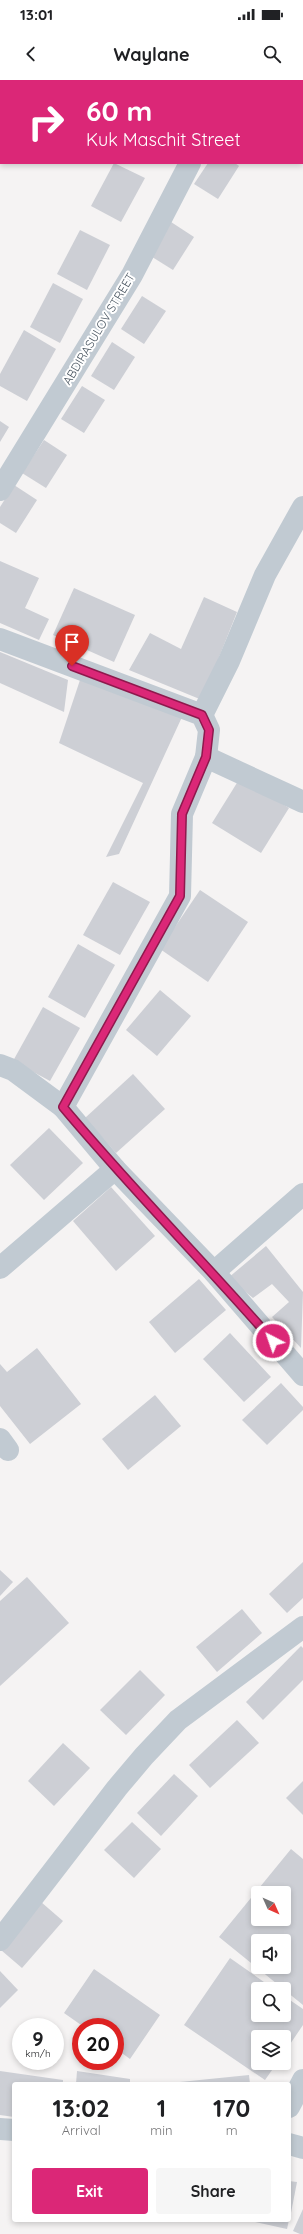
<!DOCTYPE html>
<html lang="en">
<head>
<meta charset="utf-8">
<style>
	body { margin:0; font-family:Quicksand,sans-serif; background:#f6f6f6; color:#202124; height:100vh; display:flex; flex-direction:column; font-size:15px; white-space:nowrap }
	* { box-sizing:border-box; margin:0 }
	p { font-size:13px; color:#757577 }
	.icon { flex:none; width:22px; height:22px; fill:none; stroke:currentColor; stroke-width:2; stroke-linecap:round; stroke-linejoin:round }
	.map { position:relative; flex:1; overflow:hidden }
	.details { position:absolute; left:12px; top:2002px; width:279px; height:140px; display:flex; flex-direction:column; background:#fff; border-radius:4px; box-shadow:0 2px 6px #0003 }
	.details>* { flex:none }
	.hud { position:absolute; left:0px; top:0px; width:303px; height:84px; box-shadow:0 2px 6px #0003; background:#db2777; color:#fff; overflow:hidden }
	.needle { width:26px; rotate:135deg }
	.tools { position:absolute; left:251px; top:1806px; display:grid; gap:8px }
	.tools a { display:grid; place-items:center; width:40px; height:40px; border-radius:4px; background:#fff; box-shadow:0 2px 6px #0003; font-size:20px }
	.speed { position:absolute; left:12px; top:1938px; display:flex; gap:8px; font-size:20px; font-weight:700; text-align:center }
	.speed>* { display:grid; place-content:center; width:52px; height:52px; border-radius:50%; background:#fff; box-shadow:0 2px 6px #0003; line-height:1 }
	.speed small { font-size:10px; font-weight:400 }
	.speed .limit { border:6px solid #d22; background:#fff; color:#111 }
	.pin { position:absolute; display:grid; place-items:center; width:34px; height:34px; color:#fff; margin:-41px -17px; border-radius:50% 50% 50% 0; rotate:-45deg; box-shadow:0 0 4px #0007 }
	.pin .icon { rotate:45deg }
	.me { position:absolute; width:44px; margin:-22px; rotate:319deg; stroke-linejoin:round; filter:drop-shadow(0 0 3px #0008) }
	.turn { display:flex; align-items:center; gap:14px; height:84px; padding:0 20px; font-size:18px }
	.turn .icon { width:52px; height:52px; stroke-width:2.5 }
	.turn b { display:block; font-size:28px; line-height:34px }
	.eta { display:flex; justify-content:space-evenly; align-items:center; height:68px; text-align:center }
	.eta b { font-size:24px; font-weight:700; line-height:28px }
	.button { display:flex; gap:8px; margin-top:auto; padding:8px 20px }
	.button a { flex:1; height:46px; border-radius:4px; background:#db2777; color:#fff; font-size:16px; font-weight:700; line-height:46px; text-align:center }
	.button a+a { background:#f6f6f6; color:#202124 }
	.status { display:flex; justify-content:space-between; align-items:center; height:28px; padding:0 20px; background:#fff; direction:ltr }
	.status svg { height:11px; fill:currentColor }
	header { display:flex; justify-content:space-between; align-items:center; height:52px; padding:0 20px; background:#fff; font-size:18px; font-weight:700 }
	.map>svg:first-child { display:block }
	.building { fill:#cdcfd5; fill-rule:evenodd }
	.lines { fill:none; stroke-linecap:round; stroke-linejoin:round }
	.minor { stroke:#c1cad2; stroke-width:22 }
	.route-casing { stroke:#8e194d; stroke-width:10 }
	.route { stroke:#db2777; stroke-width:7 }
	.labels { text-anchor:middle; stroke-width:4; stroke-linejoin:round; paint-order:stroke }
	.street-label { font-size:12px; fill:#4a5661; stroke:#fff }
</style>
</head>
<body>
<div class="status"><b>13:01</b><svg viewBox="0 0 49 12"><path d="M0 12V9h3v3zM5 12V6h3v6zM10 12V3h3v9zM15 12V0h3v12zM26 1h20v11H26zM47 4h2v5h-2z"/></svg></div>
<header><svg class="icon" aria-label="back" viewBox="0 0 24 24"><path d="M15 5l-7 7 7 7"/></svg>Waylane<svg class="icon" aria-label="search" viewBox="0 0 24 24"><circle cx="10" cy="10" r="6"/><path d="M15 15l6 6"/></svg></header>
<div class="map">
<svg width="303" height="2154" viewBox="0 0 303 2154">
	<rect width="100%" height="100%" fill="#f5f3f3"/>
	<!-- building -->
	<g class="building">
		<polygon points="114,83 145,98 121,142 91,126"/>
		<polygon points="208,83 235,83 239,86 218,119 194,104"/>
		<polygon points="171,142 194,157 173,190 149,175"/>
		<polygon points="80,150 110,165 87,210 57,194"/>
		<polygon points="53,203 83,219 60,263 30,247"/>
		<polygon points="142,216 166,231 144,264 121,249"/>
		<polygon points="24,250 56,269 27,321 0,306 0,294"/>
		<polygon points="112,262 135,277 114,310 91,296"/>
		<polygon points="82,306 105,320 84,353 61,339"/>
		<polygon points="0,341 9,347 0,362"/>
		<polygon points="44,360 67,375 46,408 22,393"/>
		<polygon points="14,405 37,420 16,453 0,443 0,427"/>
		<polygon points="0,481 39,498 25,528 49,539 39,560 0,543"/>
		<polygon points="74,508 135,535 114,582 53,555"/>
		<polygon points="204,517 237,532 202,620 129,590 150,553 181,569"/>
		<polygon points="0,572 68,600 64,632 0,603"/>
		<polygon points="80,600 182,637 119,774 106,777 143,703 59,663"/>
		<polygon points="240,698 289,728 261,773 212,743"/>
		<polygon points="113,802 150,822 120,875 83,855"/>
		<polygon points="200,810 248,842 208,902 160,869"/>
		<polygon points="78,864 115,885 85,938 48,917"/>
		<polygon points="160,910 191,936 157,976 126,950"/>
		<polygon points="43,927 80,948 50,1001 13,981"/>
		<polygon points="133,994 165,1029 116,1073 85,1038"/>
		<polygon points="49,1048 83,1083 44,1120 10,1085"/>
		<polygon points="111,1107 155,1156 116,1191 73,1141"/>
		<polygon points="266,1166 303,1212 301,1268 272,1237 289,1222 272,1204 253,1218 228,1198"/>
		<polygon points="199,1199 226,1230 175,1273 149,1242"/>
		<polygon points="230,1253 271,1297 244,1322 203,1279"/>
		<polygon points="37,1268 81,1324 30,1364 0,1326 0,1284 7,1292"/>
		<polygon points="281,1303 303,1327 303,1330 267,1365 242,1340"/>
		<polygon points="155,1315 181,1346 128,1390 102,1359"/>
		<polygon points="303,1482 303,1518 287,1533 269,1514"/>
		<polygon points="0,1490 13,1502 0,1516"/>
		<polygon points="27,1497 69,1543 0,1606 0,1521"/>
		<polygon points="242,1529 262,1553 217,1592 196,1567"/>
		<polygon points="301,1566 303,1568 303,1600 263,1640 246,1622"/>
		<polygon points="140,1590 165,1615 126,1655 100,1630"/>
		<polygon points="237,1640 259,1663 210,1708 189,1685"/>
		<polygon points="63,1663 90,1688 54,1726 28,1701"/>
		<polygon points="174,1694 198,1716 161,1756 137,1733"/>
		<polygon points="303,1701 303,1735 286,1718"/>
		<polygon points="132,1742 161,1769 134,1798 104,1770"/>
		<path d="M 291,1769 L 303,1779 L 303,1925 L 219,1857 ZM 258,1813 L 284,1813 L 284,1839 L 258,1839 ZM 258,1861 L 284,1861 L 284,1887 L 258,1887 Z"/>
		<polygon points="41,1822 63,1841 22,1888 1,1870"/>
		<polygon points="230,1878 274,1909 258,1909 258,1935 284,1935 284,1916 303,1929 303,1945 284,1973 284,1957 258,1957 258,1983 277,1983 265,2000 184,1945"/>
		<polygon points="94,1889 160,1935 130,1979 115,1968 115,1947 84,1947 64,1933"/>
		<polygon points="0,1891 18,1910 0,1928"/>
		<polygon points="0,1991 63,2000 63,2004 14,2004 14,2037 0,2035"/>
		<polygon points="77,1991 130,1999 130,2004 76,2004"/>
		<polygon points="249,1995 250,2004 170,2004 170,2003"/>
		<polygon points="289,2101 297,2102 290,2138 289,2138"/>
		<polygon points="303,2129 303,2154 300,2154 293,2151"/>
		<polygon points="246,2140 289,2140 287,2149"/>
	</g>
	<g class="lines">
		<!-- minor -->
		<g class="minor">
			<polyline points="230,1 230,0"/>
			<polyline points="0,410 132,195 190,83"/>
			<polyline points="0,559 202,635 209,650 206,677 182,734 180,816 63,1027 115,1089 214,1192 303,1295"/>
			<polyline points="202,635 229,581 265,495 303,427"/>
			<polyline points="206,677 303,722"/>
			<polyline points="0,985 13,990 63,1027"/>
			<polyline points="0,1188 115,1089"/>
			<polyline points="214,1192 303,1114"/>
			<polyline points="0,1359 8,1370"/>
			<polyline points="0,1860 117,1708 144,1676 178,1640 303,1547"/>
			<polyline points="289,2027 303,2000"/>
			<polyline points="0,2049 14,2050"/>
			<polyline points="289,2064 303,2068"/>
		</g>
	</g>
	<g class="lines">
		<defs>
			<path id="route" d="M 72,586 L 202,635 L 209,650 L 206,677 L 182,734 L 180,816 L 63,1027 C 130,1107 204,1182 273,1261"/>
		</defs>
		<!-- route casing -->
		<use href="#route" class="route-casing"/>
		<!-- route -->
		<use href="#route" class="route"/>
	</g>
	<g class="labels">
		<!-- street labels -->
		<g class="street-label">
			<text transform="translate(99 249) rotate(-59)" y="4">ABDIRASULOV STREET</text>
		</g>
	</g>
</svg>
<div class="tools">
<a><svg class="needle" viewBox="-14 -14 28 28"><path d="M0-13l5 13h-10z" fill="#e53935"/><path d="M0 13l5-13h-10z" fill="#757577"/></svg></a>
<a><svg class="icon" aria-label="sound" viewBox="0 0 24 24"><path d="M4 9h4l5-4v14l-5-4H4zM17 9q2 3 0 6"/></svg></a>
<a><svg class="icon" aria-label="search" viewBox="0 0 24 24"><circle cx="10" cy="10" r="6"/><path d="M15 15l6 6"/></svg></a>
<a><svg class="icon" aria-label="layers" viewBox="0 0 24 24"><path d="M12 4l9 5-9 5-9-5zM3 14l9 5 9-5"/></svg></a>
</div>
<div class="speed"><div>9<small>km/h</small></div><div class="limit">20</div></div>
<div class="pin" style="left:72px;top:586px;background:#d93025"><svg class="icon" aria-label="arrive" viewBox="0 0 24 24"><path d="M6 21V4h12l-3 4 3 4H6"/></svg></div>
<svg class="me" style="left:273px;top:1261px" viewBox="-20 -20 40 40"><circle r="17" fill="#db2777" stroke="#fff" stroke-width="3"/><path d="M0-11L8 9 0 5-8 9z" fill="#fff"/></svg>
<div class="hud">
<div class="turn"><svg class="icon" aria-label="right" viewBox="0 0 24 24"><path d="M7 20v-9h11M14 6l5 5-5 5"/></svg><div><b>60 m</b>Kuk Maschit Street</div></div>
</div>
<section class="details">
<div class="eta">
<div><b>13:02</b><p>Arrival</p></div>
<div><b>1</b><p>min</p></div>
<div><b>170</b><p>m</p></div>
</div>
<div class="button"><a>Exit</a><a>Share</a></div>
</section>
</div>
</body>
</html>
